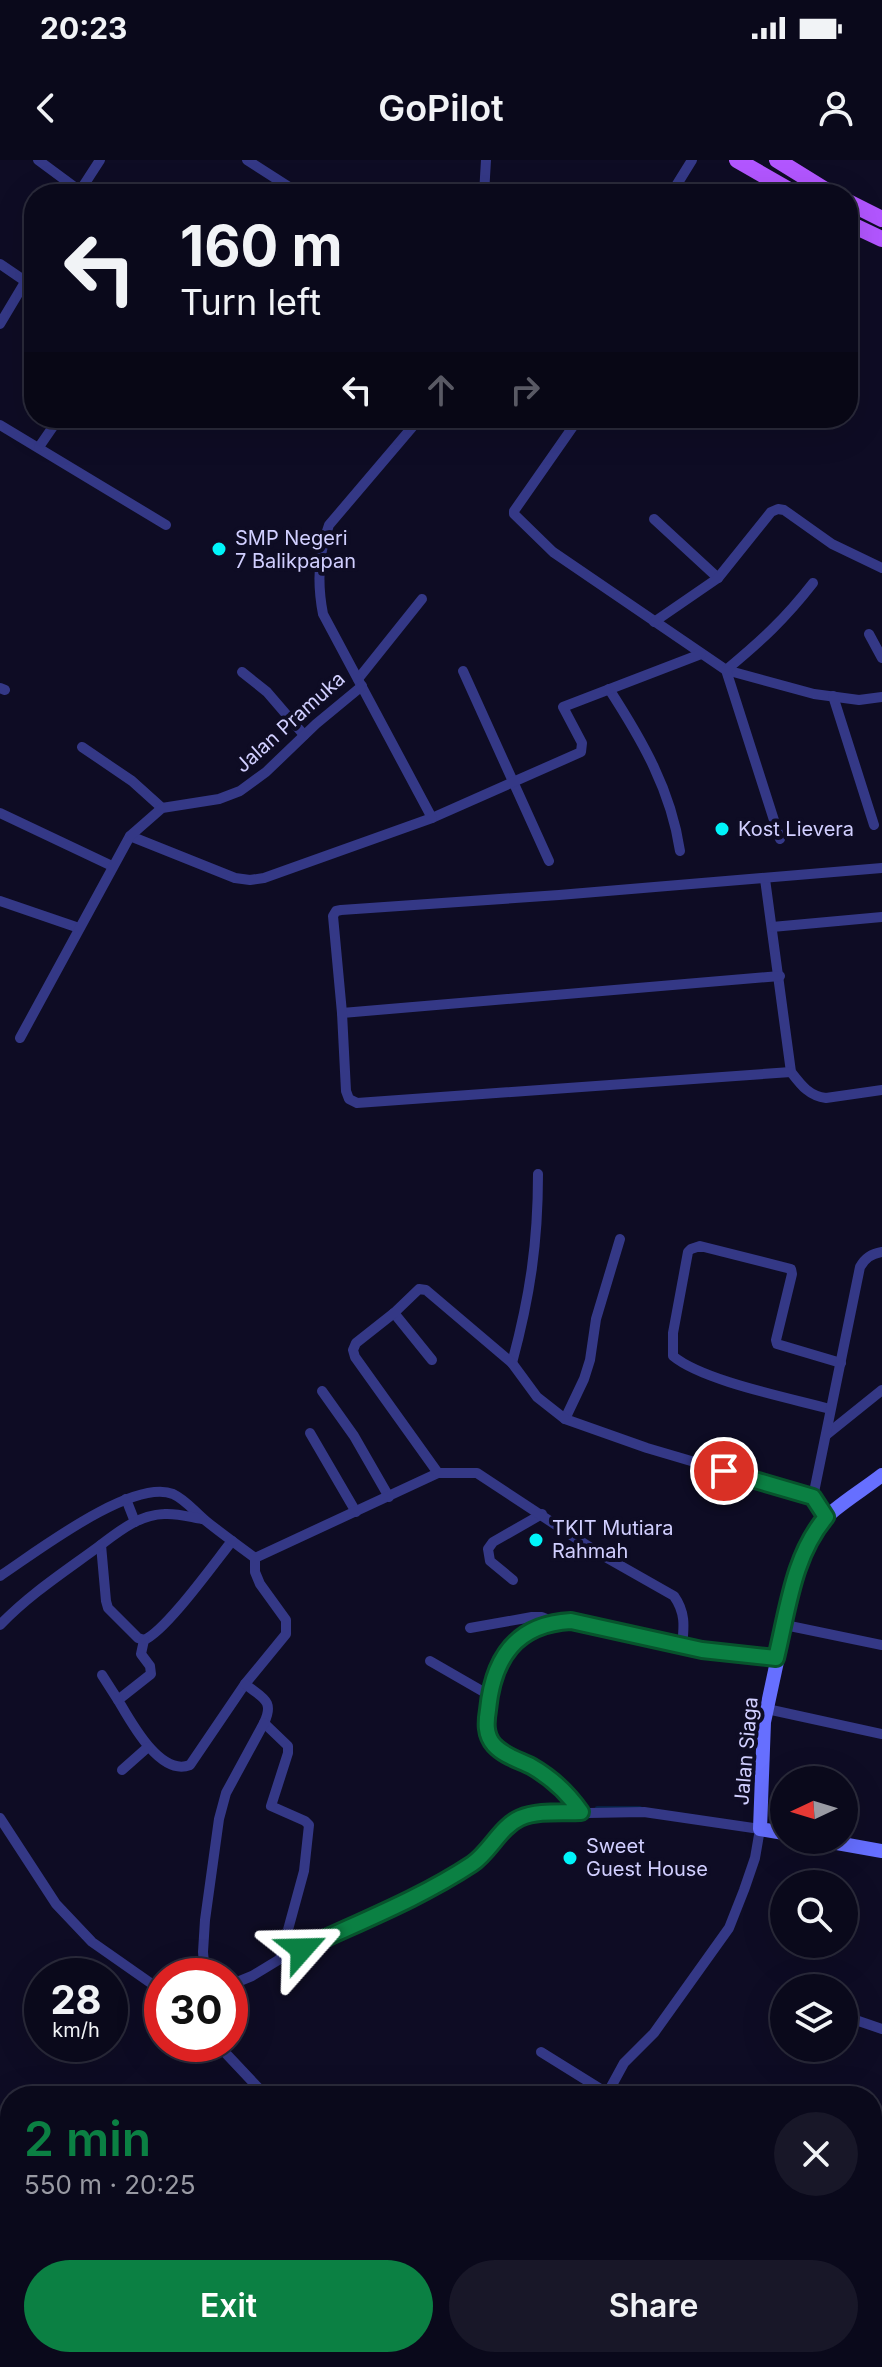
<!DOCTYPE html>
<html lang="en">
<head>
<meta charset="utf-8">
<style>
	body { margin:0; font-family:Inter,sans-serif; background:#181728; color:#f1f3f6; height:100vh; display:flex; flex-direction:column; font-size:30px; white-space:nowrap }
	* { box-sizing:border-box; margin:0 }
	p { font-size:26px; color:#999aa3 }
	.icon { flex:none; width:44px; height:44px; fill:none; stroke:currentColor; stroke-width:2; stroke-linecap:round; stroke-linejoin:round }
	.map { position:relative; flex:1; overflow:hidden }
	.details { position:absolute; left:0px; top:1926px; width:882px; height:282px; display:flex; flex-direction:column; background:#0a091b; border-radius:32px 32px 0 0; box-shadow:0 8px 32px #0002,0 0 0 2px #2a2a3a }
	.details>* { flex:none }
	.banner { position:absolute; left:24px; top:24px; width:834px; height:244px; border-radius:32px; box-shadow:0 8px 32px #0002,0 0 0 2px #2a2a3a; background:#0a091b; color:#f1f3f6; overflow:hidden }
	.needle { width:52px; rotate:266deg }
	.buttons { position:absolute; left:770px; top:1606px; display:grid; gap:16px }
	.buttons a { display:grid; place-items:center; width:88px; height:88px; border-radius:50%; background:#0a091b; box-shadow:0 8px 32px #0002,0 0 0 2px #2a2a3a; font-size:40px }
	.speed { position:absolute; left:24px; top:1798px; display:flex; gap:16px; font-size:40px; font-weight:700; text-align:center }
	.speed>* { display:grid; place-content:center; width:104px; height:104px; border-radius:50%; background:#0a091b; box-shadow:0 8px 32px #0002,0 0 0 2px #2a2a3a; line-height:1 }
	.speed small { font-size:20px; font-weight:400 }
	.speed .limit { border:12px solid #d22; background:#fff; color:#111 }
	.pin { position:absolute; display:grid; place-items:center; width:68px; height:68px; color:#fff; margin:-34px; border:4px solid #fff; border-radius:50%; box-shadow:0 2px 8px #0007 }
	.me { position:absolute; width:88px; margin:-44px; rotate:65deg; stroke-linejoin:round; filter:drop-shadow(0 0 6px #0008) }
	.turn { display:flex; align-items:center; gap:28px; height:168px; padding:0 24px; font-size:36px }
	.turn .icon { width:104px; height:104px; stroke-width:2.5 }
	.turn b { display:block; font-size:56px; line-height:68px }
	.lanes { display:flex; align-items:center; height:76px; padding:0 24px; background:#0003; justify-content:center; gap:40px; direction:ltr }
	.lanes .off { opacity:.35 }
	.round { display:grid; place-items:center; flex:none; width:84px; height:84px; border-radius:42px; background:#181728 }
	.headline { display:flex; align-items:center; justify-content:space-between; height:136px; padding:0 24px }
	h1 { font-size:48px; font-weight:600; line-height:60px; color:#0b8043 }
	.primary-button { display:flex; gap:16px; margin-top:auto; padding:16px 24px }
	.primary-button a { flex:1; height:92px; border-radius:48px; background:#0b8043; color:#fff; font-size:32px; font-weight:600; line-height:92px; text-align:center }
	.primary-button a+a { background:#181728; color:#f1f3f6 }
	.status { display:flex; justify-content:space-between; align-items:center; height:56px; padding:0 40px; background:#0a091b; direction:ltr }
	.status svg { height:22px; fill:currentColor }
	header { display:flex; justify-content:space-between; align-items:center; height:104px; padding:0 24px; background:#0a091b; font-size:36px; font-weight:600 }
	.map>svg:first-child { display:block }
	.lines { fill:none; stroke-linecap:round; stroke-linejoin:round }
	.stream { stroke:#062143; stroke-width:4 }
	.street { stroke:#343886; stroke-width:10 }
	.secondary { stroke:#666fff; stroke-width:14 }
	.primary { stroke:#b256ff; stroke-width:16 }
	.route-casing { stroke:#07532c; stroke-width:20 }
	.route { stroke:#0b8043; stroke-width:14 }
	.poi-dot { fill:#00f5fa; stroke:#0e0c24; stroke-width:3 }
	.labels { text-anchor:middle; stroke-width:8; stroke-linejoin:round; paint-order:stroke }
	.poi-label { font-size:20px; fill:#d1cfff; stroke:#0e0c24; text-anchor:start }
	.street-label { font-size:20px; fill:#d1cfff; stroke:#0e0c24 }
</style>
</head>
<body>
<div class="status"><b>20:23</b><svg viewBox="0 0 49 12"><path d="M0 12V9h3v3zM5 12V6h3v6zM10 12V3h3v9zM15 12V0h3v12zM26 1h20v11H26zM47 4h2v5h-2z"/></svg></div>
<header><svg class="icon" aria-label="back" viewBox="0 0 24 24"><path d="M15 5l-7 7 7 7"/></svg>GoPilot<svg class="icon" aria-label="person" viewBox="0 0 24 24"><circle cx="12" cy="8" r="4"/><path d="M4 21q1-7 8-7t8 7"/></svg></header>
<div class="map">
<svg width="882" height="2207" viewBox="0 0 882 2207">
	<rect width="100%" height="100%" fill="#0e0c24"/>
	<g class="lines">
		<!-- stream -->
		<polyline class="stream" points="597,1648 640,1648"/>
		<!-- street -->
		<g class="street">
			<polyline points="38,0 84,34"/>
			<polyline points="247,0 300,34"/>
			<polyline points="78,34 100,0"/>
			<polyline points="484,34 486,0"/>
			<polyline points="671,34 692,0"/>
			<polyline points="0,104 25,121"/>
			<polyline points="0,164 34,107"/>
			<polyline points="579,258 514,351 514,354 553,392 726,510 814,534 859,540 882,537"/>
			<polyline points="0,265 166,365"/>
			<polyline points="39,287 59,258"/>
			<polyline points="654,359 718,418"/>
			<polyline points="654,462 718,418 771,352 778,349 784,350 832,384 882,408"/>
			<polyline points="869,474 882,498"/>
			<polyline points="463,511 549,701"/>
			<polyline points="242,512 267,532 304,575"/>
			<polyline points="358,519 422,439"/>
			<polyline points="0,528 5,530"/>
			<path d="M 609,529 C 642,580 671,630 680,691"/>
			<polyline points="833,536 874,665"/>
			<polyline points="82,587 132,621 162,648"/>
			<polyline points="0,653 112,706"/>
			<polyline points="432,658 581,592 582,583 563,547 701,494"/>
			<path d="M 130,676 L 235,718 L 250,720 L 264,718 L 432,658 L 323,454 C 317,423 318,394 329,365 L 420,258"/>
			<path d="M 780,679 L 726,510 C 761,481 785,459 813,423"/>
			<path d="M 765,719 L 791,912 C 801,925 809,936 826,938 L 882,930"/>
			<polyline points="0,741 79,768"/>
			<polyline points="772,767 882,757"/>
			<polyline points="342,853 780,816"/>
			<polyline points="20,878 130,676 162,648 219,639 240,631 266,612 316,564 362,526"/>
			<polyline points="791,912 357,943 349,939 346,931 342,853 333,756 336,751 341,750 559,735 882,708"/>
			<polyline points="394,1153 432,1200"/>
			<path d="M 512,1203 C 530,1136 538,1083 538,1014"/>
			<polyline points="322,1231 354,1276 389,1337"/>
			<path d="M 830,1249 C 790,1238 703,1221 673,1196 L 673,1173 L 688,1092 L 691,1089 L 700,1086 L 791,1109 L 792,1114 L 776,1180 L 777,1184 L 841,1203"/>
			<polyline points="565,1259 584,1219 590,1200 596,1159 620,1079"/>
			<polyline points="310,1273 356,1352"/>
			<polyline points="826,1275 882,1230"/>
			<polyline points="126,1339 135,1362"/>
			<path d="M 826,1357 L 813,1337 L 860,1107 C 865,1098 871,1094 882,1092"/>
			<path d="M 101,1385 L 106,1441 L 108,1448 L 138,1478 L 144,1480 C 166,1471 215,1402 232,1381"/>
			<path d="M 0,1416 C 35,1393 132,1318 173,1334 C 186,1340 195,1352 206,1361 C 222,1374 239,1386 255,1398"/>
			<polyline points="513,1420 490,1401 488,1389 493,1382 542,1354"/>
			<path d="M 0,1465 C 30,1434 64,1412 98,1387 C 118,1372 138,1355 164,1354 C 177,1353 190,1357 202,1359"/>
			<polyline points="785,1465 882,1485"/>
			<polyline points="470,1468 532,1457 542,1457 554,1462"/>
			<path d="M 144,1480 L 141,1494 L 150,1506 L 151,1514 L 118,1540 C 131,1562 160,1617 190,1605 L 245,1524 L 286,1474 L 286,1460 L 260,1424 L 255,1412 L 255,1398 L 438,1313"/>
			<path d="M 682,1487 C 684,1467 686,1453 674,1436 L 600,1394 L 477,1313 L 438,1313 L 355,1197 L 353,1190 L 356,1183 L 394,1153 L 419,1129 L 426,1130 L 512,1203 L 537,1237 L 565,1259 L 647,1288 L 813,1337"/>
			<polyline points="430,1501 489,1535"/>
			<polyline points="102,1515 118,1540"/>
			<path d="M 245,1524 C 262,1538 275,1540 264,1563 L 288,1586 L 288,1593 L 271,1646 L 305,1661 L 309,1665 L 304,1711 L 280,1799"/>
			<polyline points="767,1549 882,1574"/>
			<polyline points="122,1610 148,1587"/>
			<path d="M 581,1652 C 568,1633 552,1618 531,1606 C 519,1600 504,1596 494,1585 C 485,1575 486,1562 488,1550 C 493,1498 516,1464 571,1461 L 682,1487 L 776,1498"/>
			<polyline points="0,1658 56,1744 92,1782 162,1831"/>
			<polyline points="205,1816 203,1792 205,1760 219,1659 226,1633 264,1563"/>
			<polyline points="230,1825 252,1816 280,1799 433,1728 475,1702 508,1666 518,1659 531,1654 644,1652 760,1669 755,1698 744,1730 729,1768 654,1873 624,1903 606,1936"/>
			<polyline points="844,1856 882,1869"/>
			<polyline points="217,1884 266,1936"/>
			<polyline points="541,1892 607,1933"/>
			<polyline points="319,2198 331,2207"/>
			<polyline points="713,2198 716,2207"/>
		</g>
		<!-- secondary -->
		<g class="secondary">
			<path d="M 784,1673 L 760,1669 L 764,1562 L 796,1413 C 801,1399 805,1384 813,1372 C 830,1349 859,1333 882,1315"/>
			<polyline points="820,1680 882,1691"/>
		</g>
		<!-- primary -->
		<g class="primary">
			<polyline points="737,0 796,34"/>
			<polyline points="777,0 832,34"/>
			<polyline points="848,42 882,59"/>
			<polyline points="848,63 882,79"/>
		</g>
	</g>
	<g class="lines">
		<defs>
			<path id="route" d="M 302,1789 C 359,1762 419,1739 472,1704 C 490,1692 500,1667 520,1658 C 538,1650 562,1653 581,1652 C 568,1633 552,1618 531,1606 C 519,1600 504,1596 494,1585 C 485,1575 486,1562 488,1550 C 493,1498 516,1464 571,1461 L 702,1490 L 776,1498 C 788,1449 793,1396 826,1357 L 813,1337 L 724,1311"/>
		</defs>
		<!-- route casing -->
		<use href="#route" class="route-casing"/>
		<!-- route -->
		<use href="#route" class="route"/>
	</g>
	<!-- markers -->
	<g class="poi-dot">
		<circle cx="219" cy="389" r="8"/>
		<circle cx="722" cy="669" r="8"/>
		<circle cx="536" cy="1380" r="8"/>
		<circle cx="570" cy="1698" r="8"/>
	</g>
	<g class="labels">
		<!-- poi labels -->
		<g class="poi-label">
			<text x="235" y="385">SMP Negeri<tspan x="235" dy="23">7 Balikpapan</tspan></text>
			<text x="738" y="676">Kost Lievera</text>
			<text x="552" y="1375">TKIT Mutiara<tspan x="552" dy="23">Rahmah</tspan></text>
			<text x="586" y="1693">Sweet<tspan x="586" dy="23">Guest House</tspan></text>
		</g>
		<!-- street labels -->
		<g class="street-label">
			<text transform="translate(290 562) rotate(-42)" y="7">Jalan Pramuka</text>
			<text transform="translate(746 1591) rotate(-85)" y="7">Jalan Siaga</text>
		</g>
	</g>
</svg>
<div class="buttons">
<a><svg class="needle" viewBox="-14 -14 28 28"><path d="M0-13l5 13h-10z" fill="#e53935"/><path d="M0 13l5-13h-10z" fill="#999aa3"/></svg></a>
<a><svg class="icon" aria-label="search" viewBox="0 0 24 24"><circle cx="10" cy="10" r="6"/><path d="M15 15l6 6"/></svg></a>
<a><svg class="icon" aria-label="layers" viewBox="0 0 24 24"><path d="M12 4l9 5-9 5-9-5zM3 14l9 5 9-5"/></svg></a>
</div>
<div class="speed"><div>28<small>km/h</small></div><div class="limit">30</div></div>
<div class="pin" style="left:724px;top:1311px;background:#d93025"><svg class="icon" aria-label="arrive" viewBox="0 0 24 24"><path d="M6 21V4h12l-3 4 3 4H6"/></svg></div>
<svg class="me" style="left:302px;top:1789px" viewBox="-20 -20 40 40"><path d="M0-17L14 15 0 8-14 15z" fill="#0b8043" stroke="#fff" stroke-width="4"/></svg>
<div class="banner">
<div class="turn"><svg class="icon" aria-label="left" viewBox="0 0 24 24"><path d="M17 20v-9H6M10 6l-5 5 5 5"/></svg><div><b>160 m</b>Turn left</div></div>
<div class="lanes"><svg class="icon" aria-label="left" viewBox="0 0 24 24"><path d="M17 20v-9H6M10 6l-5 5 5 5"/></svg><svg class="icon off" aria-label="ahead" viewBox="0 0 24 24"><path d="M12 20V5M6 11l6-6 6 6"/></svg><svg class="icon off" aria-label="right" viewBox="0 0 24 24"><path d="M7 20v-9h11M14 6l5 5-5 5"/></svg></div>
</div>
<section class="details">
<div class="headline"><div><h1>2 min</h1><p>550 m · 20:25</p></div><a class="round"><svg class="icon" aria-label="close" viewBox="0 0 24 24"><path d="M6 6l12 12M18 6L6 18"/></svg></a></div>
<div class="primary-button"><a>Exit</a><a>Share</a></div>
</section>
</div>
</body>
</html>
